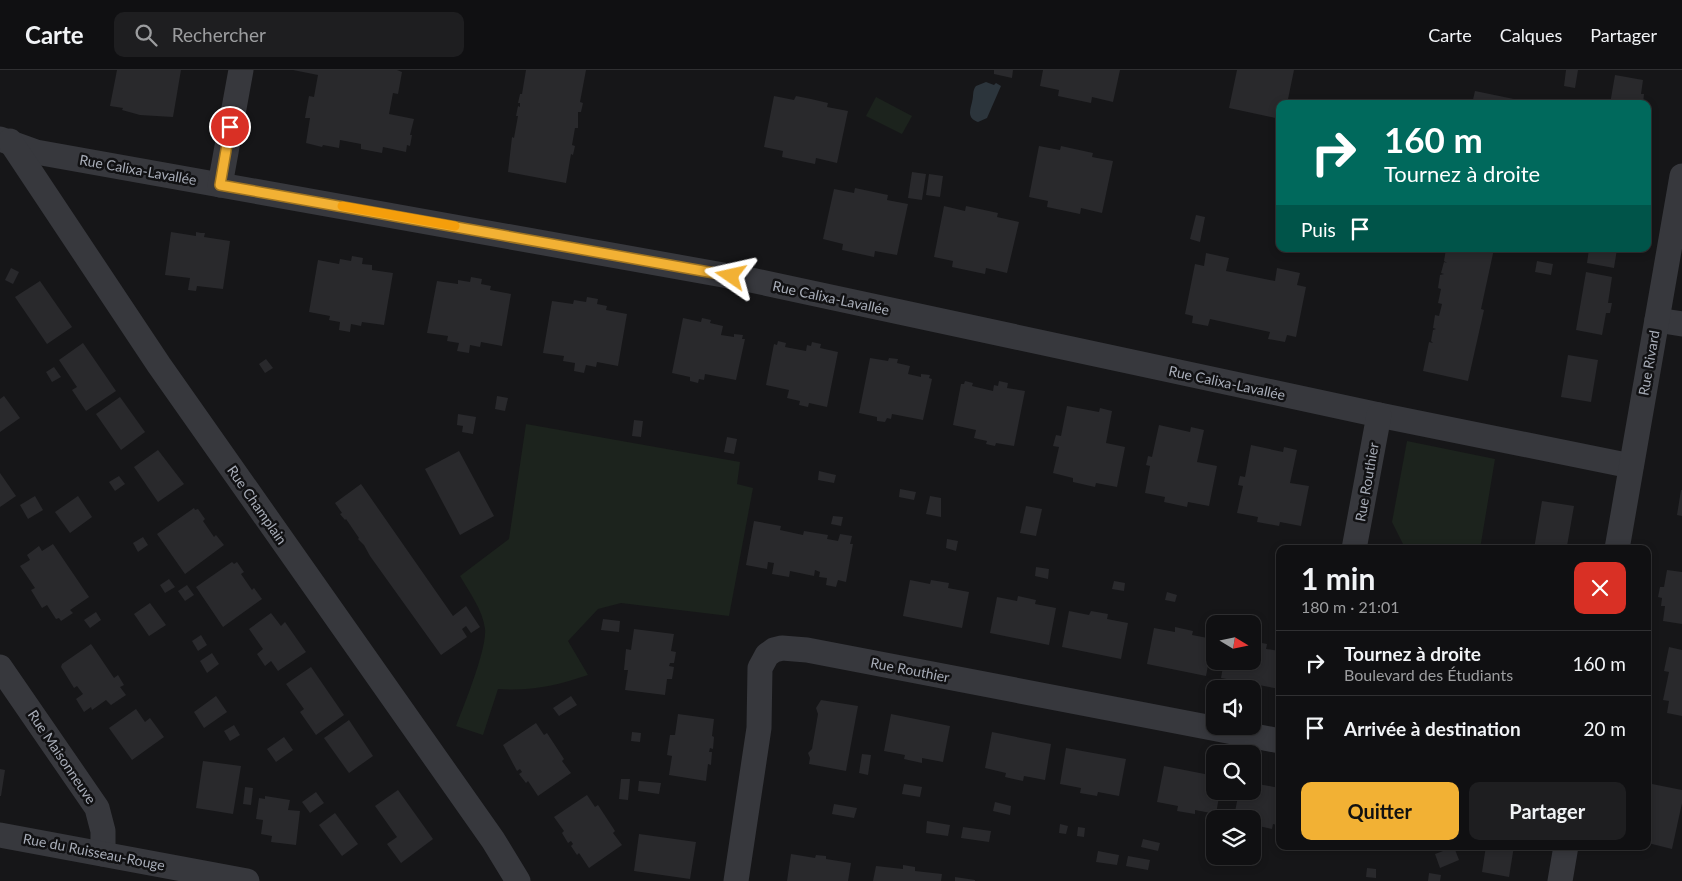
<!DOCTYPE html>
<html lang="fr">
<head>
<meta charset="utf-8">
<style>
	body { margin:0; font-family:Lato,sans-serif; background:#1e1e20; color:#f1f3f6; height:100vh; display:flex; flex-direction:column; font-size:19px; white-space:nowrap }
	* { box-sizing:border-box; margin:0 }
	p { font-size:16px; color:#9c9d9f }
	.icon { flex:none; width:28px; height:28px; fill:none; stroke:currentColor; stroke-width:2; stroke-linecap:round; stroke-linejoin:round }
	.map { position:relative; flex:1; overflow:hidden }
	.details { position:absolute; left:1276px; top:475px; width:375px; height:305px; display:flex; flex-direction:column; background:#101012; border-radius:10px; box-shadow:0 2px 8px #0003,0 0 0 1px #303032 }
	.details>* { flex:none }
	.top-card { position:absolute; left:1276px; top:30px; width:375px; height:152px; border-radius:10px; box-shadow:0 2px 8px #0003,0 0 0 1px #303032; background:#00695c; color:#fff; overflow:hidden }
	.needle { width:32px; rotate:100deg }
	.buttons { position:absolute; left:1206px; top:545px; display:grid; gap:10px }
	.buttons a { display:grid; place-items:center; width:55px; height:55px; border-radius:10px; background:#101012; box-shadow:0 2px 8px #0003,0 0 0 1px #303032; font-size:25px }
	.pin { position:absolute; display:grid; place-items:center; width:42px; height:42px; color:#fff; margin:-21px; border:2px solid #fff; border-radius:50%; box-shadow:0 1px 5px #0007 }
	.me { position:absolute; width:55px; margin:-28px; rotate:281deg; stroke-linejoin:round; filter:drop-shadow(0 0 4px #0008) }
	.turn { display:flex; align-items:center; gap:18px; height:105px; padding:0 25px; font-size:22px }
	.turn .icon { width:65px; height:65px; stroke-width:2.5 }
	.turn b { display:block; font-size:35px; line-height:42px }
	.then { display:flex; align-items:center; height:48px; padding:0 25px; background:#0003; gap:10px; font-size:19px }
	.round { display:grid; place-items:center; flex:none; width:52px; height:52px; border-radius:10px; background:#1e1e20 }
	.headline { display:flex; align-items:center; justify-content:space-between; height:85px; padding:0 25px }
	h1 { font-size:30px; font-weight:700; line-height:38px }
	.button { display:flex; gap:10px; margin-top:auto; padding:10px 25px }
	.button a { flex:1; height:58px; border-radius:10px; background:#f2b134; color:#111; font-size:20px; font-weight:700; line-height:58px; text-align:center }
	.button a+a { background:#1e1e20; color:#f1f3f6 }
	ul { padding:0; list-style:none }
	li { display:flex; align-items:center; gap:15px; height:65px; padding:0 25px; border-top:1px solid #303032 }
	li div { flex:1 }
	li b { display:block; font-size:19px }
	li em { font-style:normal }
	header { display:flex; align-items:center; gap:30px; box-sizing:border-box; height:70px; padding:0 25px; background:#101012; border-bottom:1px solid #303032 }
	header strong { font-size:24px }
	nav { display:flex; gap:28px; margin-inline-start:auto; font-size:18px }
	.search { width:350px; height:45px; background:#1e1e20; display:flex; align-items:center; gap:12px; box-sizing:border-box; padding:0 18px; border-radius:10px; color:#9c9d9f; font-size:19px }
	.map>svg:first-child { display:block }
	.green { fill:#1c231d }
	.water { fill:#2c353c }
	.building { fill:#29292c }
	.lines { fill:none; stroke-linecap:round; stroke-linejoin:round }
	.street { stroke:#37383d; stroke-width:25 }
	.route-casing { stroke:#9d7322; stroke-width:12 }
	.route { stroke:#f2b134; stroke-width:9 }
	.slow { stroke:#f59e0b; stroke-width:9 }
	.labels { text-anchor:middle; stroke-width:5; stroke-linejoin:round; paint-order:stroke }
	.street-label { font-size:14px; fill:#a8adb8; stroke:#111113 }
</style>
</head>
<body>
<header>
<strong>Carte</strong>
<div class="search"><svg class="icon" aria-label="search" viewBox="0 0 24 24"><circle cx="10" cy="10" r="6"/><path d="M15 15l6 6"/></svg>Rechercher</div>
<nav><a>Carte</a><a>Calques</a><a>Partager</a></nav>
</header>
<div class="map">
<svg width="1682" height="811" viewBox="0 0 1682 811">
	<rect width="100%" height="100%" fill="#161618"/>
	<!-- green -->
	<g class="green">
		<polygon points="876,27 912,46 902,64 866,46"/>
		<path d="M 526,354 L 740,392 L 737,414 L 753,418 L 729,546 L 621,533 L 598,539 L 568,571 L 588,605 C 555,616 533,621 498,619 L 483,665 L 456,656 C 464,635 487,579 485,559 C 483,540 469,522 460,506 L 509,469 Z"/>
		<polygon points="1407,371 1495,389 1480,479 1419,479 1404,476 1392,452"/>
	</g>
	<!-- water -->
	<path class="water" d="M 986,12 L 994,15 L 996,13 L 1001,16 L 987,48 L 978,52 C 967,48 970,41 972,32 C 974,25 972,21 976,16 Z"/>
	<!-- building -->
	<g class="building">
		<polygon points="117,0 181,0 173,47 140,45 122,40 123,38 110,36"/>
		<polygon points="293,0 397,0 402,2 398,24 393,23 389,44 414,49 410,65 412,65 410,76 407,75 406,82 383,77 382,83 361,79 361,74 340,70 339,78 323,75 322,77 306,73 310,48 305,48 309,26 314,27 318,5"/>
		<polygon points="526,0 586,0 580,32 583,33 581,42 578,42 578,58 575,58 572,75 575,76 573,85 571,84 566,113 508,102 512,67 514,68 518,46 516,46 518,36 520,37 520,33 518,33 520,24 522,24"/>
		<polygon points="994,0 1013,0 1012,8 994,4"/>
		<polygon points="1043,0 1120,0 1113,32 1092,27 1091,33 1058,26 1059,20 1040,16"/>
		<polygon points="1237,0 1294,0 1287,34 1280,34 1280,49 1229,38"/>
		<polygon points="1566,0 1578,0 1575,18 1564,16"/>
		<polygon points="1615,5 1643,10 1641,24 1644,24 1643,34 1610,34"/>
		<polygon points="1475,21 1533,33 1533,34 1472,34"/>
		<polygon points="774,26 794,30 796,26 811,29 828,33 827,37 848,41 837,93 816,88 815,94 782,87 783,81 764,77"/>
		<polygon points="1039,76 1060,80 1061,76 1093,83 1092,87 1113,91 1102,143 1081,138 1080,144 1047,137 1048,131 1029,127"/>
		<polygon points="912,102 926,104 922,130 908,128"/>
		<polygon points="929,104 943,106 940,127 926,125"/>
		<polygon points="855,118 888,125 887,130 908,134 897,185 875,181 874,187 842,180 843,174 823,169 834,119 854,123"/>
		<polygon points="944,136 965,141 966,136 998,143 997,147 1019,152 1007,203 986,198 985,204 952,197 953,191 934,187"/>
		<polygon points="1196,145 1205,147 1200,172 1190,169"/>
		<polygon points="171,162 196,166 196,162 201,163 205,163 204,167 230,171 223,219 197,216 196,221 188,220 190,208 165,205"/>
		<polygon points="1446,179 1494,179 1481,239 1484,240 1468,311 1423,301 1429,272 1433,273 1431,271 1433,260 1436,259 1433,258 1435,245 1439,246 1442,234 1438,233 1441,219 1438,218 1440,205 1444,204 1441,203 1444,192 1447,193 1444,191"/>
		<polygon points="1589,179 1617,179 1614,198 1587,193"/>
		<polygon points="1206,183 1229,188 1226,201 1275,211 1277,198 1300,203 1297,215 1306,217 1296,267 1287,265 1285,272 1268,269 1270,262 1210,249 1208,256 1192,253 1193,246 1185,244 1195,194 1204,196"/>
		<polygon points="352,186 363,188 362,194 372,195 372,200 393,203 384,255 362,252 361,256 351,254 350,262 339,260 340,252 329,250 330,246 309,242 318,190 339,194 340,189 351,191"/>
		<polygon points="1537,191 1553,194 1551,205 1535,202"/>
		<polygon points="11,198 19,202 13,214 5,210"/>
		<polygon points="1586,202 1612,207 1608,233 1612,233 1610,243 1606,243 1602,265 1576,260"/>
		<polygon points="471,207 482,209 481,214 491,216 490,220 511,224 502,276 481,272 480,277 470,275 469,283 457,281 459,273 447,271 448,266 427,263 437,211 458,214 458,210 470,212"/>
		<polygon points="40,211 72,257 47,274 15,227"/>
		<polygon points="587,227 598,229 597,234 607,236 606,240 627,244 618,296 597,292 596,297 586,295 584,303 574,301 575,293 563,291 564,286 543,283 552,231 573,234 574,230 586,232"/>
		<polygon points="683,248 701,252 702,248 711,250 710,253 723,256 721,265 734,267 734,264 743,265 742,269 745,269 736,310 705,304 704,310 699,309 698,313 690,311 690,307 672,303"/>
		<polygon points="778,271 786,273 785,277 806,281 807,275 811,276 812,272 821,274 820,278 838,282 827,337 809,333 808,337 799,335 800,331 787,328 789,320 766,315 774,274 777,275"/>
		<polygon points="83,273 116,321 86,341 72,320 77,317 59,290"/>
		<polygon points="1568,285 1598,290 1591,332 1561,327"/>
		<polygon points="870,288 888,291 889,288 898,289 897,293 910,296 908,304 921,307 921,304 930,305 929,308 932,309 923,350 892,344 891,349 887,348 885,352 877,351 877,347 859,343"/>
		<polygon points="266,289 273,298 265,303 259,294"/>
		<polygon points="54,297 61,307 52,312 46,302"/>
		<polygon points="965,311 973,313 972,316 993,321 994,315 998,316 999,311 1008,313 1007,318 1025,321 1014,376 996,373 995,376 986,374 987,371 974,368 976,360 953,355 961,314 964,314"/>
		<polygon points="4,326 20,348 0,362 0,329"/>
		<polygon points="497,326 508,328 505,341 495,339"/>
		<polygon points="120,327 145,362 121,380 96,344"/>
		<polygon points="1067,336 1099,342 1100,338 1112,341 1106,373 1125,377 1117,417 1096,413 1095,417 1073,412 1073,408 1053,403 1059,377 1053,376 1056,365 1061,366"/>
		<polygon points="458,344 476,347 473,364 462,362 463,356 457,355"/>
		<polygon points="634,350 643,351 641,367 632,366"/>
		<polygon points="1159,355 1190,362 1191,357 1204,360 1197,392 1217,396 1209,436 1188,432 1187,437 1164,432 1165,427 1145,423 1150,396 1146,395 1147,391 1148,386 1152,387"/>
		<polygon points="727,367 737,369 734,384 724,382"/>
		<polygon points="1251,375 1283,382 1284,377 1297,380 1290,413 1309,416 1301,456 1280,452 1279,456 1257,452 1258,447 1237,443 1243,416 1238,415 1239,410 1240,406 1245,407"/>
		<polygon points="158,380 184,414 158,432 134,397"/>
		<polygon points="459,381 494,446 460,465 425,399"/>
		<polygon points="819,401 836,405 834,413 818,410"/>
		<polygon points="0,403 16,426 0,437"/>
		<polygon points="119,406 125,414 115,421 109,412"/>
		<polygon points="361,414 453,546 466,536 480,557 471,563 466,556 462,559 467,567 441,585 370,486 364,475 358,469 359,468 346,449 345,450 340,444 342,443 335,433"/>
		<polygon points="900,419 916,422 914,430 899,427"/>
		<polygon points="1681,420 1682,420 1682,446 1677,445"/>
		<polygon points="35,426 43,440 28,449 20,435"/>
		<polygon points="78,426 92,447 70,463 55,442"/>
		<polygon points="930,426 941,428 941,447 926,444"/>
		<polygon points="1542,431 1574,436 1567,476 1564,476 1564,479 1534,479"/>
		<polygon points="1026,436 1042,439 1036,466 1020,463"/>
		<polygon points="194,438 195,440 198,439 205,449 203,451 214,467 216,465 224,475 185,504 157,464"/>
		<polygon points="833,446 843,447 841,456 831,454"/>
		<polygon points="754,451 781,456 780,460 803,465 804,461 828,465 827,469 838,471 840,464 852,466 850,474 853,474 846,512 838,510 836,517 826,515 827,508 819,507 820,502 815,500 814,506 790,501 789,507 772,504 774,493 768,492 767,499 746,495"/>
		<polygon points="143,467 148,475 138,482 133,473"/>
		<polygon points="947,469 958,471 956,481 946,478"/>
		<polygon points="53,474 89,527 70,540 73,543 61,551 59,548 56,549 47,535 42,538 31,520 35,518 20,496 30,490 27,485 39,476 42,481"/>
		<polygon points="232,492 234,494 237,492 244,502 241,504 252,520 254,518 262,529 223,557 196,517"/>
		<polygon points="1036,497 1049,499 1048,509 1035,506"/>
		<polygon points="1667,500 1682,502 1682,554 1663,551 1665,536 1661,536 1662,528 1658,527 1660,517 1664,517"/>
		<polygon points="169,509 175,517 165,523 160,515"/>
		<polygon points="910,510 930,514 931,510 949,513 948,518 969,522 962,558 903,546"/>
		<polygon points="1114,511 1125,513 1124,521 1112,519"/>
		<polygon points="187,515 194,525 185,531 178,521"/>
		<polygon points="1167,522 1177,525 1175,532 1165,530"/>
		<polygon points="1018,526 1036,530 1035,534 1056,538 1049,575 990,563 997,527 1017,531"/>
		<polygon points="150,533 166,555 149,566 134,544"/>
		<polygon points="1069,541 1089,545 1091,541 1108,544 1107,549 1128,553 1121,589 1062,577"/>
		<polygon points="96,542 101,550 90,558 84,550"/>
		<polygon points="271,543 281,556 285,552 306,582 278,601 271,591 265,596 257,584 263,579 249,559"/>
		<polygon points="603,549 620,551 619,562 601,560"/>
		<polygon points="1175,557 1193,561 1192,565 1213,569 1206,606 1147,594 1154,558 1175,562"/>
		<polygon points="634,559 674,564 671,581 676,582 674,593 670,593 669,596 674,597 672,609 667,609 665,625 625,620 628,600 624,600 626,579 631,580"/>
		<polygon points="201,565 207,575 198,581 192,571"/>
		<polygon points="1252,571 1267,574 1266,579 1280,581 1280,619 1221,608 1224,591 1252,591"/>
		<polygon points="91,574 114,608 118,605 124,615 120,617 126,625 111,635 106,630 92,640 91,637 84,642 76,629 83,624 77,616 74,618 61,597 62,594"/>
		<polygon points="1669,577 1682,580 1682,646 1667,643 1669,631 1663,630 1669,602 1664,601"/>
		<polygon points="212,583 219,594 207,603 200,591"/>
		<polygon points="311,597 344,645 316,665 300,642 304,639 286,614"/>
		<polygon points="216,626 227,642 204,658 194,642"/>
		<polygon points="571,626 577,635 559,646 553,638"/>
		<polygon points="821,630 858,636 846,701 809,694 810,688 808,683 812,679 818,644 816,638"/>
		<polygon points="136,639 145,652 150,648 164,667 132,690 109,658"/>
		<polygon points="678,644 714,649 712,666 714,667 713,679 710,678 709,682 712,682 711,695 708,694 706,711 669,705 672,686 667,685 670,665 675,665"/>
		<polygon points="891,644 950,656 943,692 922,688 922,693 904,689 905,685 884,681"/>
		<polygon points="349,650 373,686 349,703 324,668"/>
		<polygon points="536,653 544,665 547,663 564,689 562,691 571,703 538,726 528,711 526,713 519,704 522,702 520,699 517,701 503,675"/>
		<polygon points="234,655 240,665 230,671 224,661"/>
		<polygon points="632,662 641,663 640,672 631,671"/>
		<polygon points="992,662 1051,674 1045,710 1024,706 1023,711 1005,707 1006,703 985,698"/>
		<polygon points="284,667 293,680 276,692 267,679"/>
		<polygon points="1066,678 1126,689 1119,726 1098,722 1097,726 1080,723 1081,718 1060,714"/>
		<polygon points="862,684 871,685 868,705 859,703"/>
		<polygon points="203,691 241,696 233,744 196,738"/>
		<polygon points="1164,696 1215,706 1215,721 1220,721 1216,744 1195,740 1195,744 1177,741 1178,736 1157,732"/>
		<polygon points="0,699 5,700 1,726 0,726"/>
		<polygon points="621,709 630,709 628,730 619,729"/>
		<polygon points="639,711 661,713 659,724 638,721"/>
		<polygon points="1252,713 1280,718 1280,756 1273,754 1272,759 1254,755 1252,749 1234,747 1239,721 1252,721"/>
		<polygon points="904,714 922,717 920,727 902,724"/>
		<polygon points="1652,714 1682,720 1682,733 1672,779 1648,773 1648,734"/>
		<polygon points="245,717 253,718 251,735 243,734"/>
		<polygon points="398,720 433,769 401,793 387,774 397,767 375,736"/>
		<polygon points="316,722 324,733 310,743 302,732"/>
		<polygon points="587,725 595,737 598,735 615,761 613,763 622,775 589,798 579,783 577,785 571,776 573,774 571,771 568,773 562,763 564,761 554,747"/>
		<polygon points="265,726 290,730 288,740 300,741 296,775 271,772 272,766 261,764 263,750 256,749 259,728 265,729"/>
		<polygon points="995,732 1011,736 1010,745 993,741"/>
		<polygon points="834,734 857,738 854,748 832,744"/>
		<polygon points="335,743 358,774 342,786 319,755"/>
		<polygon points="927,751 950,755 948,766 926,763"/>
		<polygon points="1060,754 1068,756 1066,764 1059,763"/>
		<polygon points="963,757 991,761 989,772 961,768"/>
		<polygon points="1078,757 1085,758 1084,767 1077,766"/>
		<polygon points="639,764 696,772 690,809 634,801"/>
		<polygon points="1143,769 1160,773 1158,781 1141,777"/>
		<polygon points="1486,776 1514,776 1509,807 1482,802"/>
		<polygon points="1454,777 1459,790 1440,798 1435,784"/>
		<polygon points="1098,781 1119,785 1117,795 1096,792"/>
		<polygon points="791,784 815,788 816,785 826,786 826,789 851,793 848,811 787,811"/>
		<polygon points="1128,786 1150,790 1148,800 1126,796"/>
		<polygon points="903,795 915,797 915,801 942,804 941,811 873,811 876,796 903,799"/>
		<polygon points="1367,798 1376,799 1376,808 1366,807"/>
		<polygon points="1429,803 1441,805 1440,811 1428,811"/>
		<polygon points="955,807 975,810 975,811 955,811"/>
	</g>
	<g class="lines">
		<!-- street -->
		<g class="street">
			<polyline points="0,69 36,82 751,210 1379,345 1631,396"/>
			<polyline points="10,71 159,295 493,770 518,811"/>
			<polyline points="220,115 241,0"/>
			<polyline points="1657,250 1682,254"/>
			<polyline points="1354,479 1379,345"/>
			<polyline points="1617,479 1682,106"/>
			<polyline points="0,597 97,738 103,761 103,784"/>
			<polyline points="0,765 247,811"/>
			<polyline points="736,811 759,658 760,598 767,585 774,580 782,578 807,580 1280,671"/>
			<polyline points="1560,811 1566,776"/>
		</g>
	</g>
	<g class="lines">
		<defs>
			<polyline id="route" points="230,57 220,115 731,206"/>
		</defs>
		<!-- route casing -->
		<use href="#route" class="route-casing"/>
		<!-- route -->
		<use href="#route" class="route"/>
		<!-- slow -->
		<polyline class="slow" points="342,136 455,156"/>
	</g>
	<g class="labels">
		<!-- street labels -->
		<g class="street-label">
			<text transform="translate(138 100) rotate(10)" y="5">Rue Calixa-Lavallée</text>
			<text transform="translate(831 228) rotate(12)" y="5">Rue Calixa-Lavallée</text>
			<text transform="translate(1649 293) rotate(-80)" y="5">Rue Rivard</text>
			<text transform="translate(1227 313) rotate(12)" y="5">Rue Calixa-Lavallée</text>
			<text transform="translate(1367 412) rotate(-80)" y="5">Rue Routhier</text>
			<text transform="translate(257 435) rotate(55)" y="5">Rue Champlain</text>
			<text transform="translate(910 600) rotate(11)" y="5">Rue Routhier</text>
			<text transform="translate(62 687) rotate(56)" y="5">Rue Maisonneuve</text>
			<text transform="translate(94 782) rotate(11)" y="5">Rue du Ruisseau-Rouge</text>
		</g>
	</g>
</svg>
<div class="buttons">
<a><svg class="needle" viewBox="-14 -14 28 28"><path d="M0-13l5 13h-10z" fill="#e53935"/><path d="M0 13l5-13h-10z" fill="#9c9d9f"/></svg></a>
<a><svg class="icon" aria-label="sound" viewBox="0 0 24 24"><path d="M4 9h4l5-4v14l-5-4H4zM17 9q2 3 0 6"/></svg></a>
<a><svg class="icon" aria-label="search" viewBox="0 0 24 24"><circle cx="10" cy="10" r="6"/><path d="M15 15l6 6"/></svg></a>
<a><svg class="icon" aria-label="layers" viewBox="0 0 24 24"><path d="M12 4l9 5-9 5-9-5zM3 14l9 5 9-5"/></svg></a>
</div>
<div class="pin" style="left:230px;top:57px;background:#d93025"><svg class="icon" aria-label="arrive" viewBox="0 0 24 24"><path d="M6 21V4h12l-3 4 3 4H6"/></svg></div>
<svg class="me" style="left:731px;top:206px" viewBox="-20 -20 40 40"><path d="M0-17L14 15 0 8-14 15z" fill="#f2b134" stroke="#fff" stroke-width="4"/></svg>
<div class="top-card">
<div class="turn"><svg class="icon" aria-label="right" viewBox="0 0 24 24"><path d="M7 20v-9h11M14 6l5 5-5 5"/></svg><div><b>160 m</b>Tournez à droite</div></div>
<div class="then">Puis<svg class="icon" aria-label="arrive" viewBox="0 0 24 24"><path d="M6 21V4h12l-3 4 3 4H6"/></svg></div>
</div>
<section class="details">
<div class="headline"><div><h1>1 min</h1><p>180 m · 21:01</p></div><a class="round" style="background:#d93025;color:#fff"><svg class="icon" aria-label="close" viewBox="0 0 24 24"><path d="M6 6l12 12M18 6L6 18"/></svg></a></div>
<ul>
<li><svg class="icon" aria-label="right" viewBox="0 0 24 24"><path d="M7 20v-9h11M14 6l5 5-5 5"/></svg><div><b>Tournez à droite</b><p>Boulevard des Étudiants</p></div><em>160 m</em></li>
<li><svg class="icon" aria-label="arrive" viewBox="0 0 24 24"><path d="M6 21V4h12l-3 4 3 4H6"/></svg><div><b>Arrivée à destination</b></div><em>20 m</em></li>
</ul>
<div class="button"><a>Quitter</a><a>Partager</a></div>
</section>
</div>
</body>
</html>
